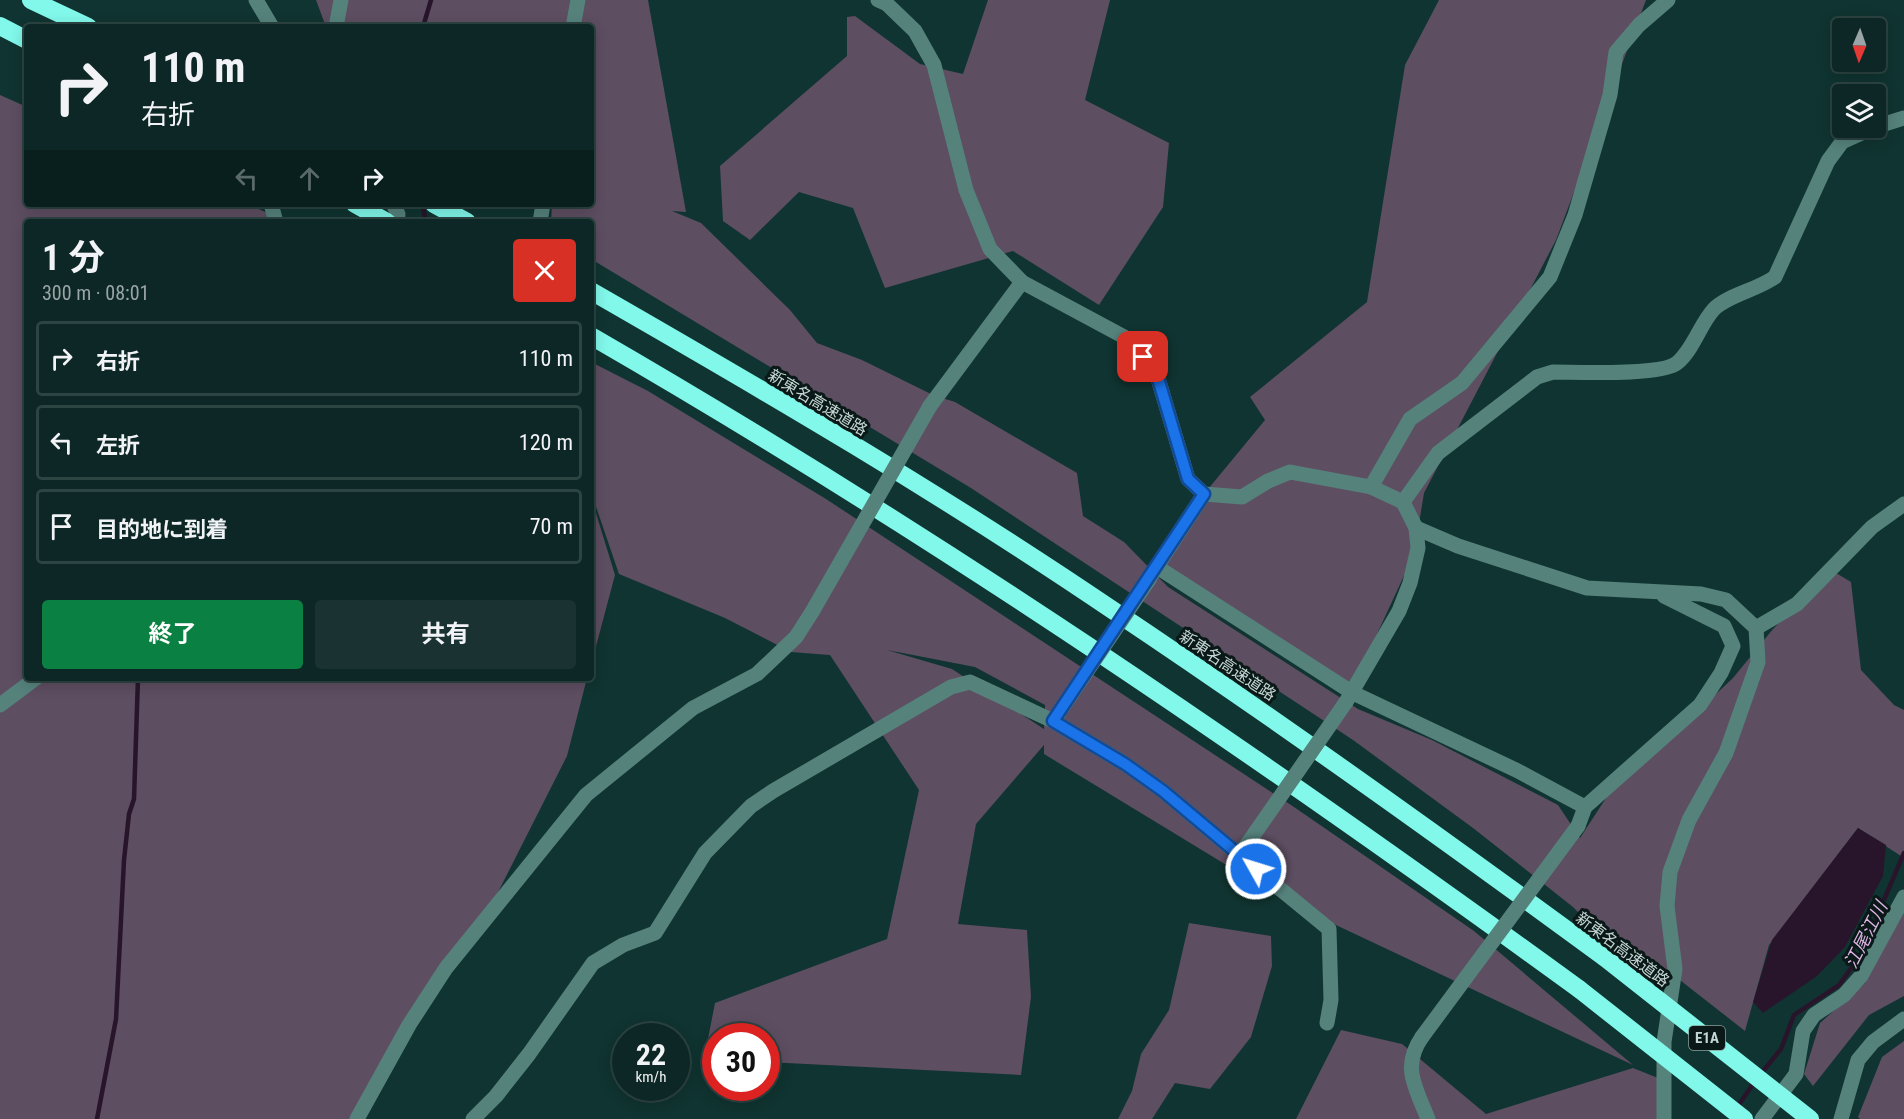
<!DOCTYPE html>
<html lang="ja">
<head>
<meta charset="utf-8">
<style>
	body { margin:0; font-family:"Roboto Condensed","Noto Sans JP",sans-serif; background:#1a3332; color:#f1f3f6; height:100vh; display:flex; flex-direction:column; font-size:22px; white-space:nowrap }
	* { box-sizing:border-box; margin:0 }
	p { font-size:20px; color:#9aa5a7 }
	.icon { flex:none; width:33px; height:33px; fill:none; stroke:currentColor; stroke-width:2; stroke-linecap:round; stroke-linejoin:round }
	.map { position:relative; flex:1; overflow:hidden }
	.panel { position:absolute; left:24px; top:219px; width:570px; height:462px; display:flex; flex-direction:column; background:#0c2725; border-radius:6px; box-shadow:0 3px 15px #0003,0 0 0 2px #2c4442 }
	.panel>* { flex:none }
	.guide { position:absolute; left:24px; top:24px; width:570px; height:183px; border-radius:6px; box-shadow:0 3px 15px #0003,0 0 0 2px #2c4442; background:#0c2725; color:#f1f3f6; overflow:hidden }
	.needle { width:39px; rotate:182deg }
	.fabs { position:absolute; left:1832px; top:18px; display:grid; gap:12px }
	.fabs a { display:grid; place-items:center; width:54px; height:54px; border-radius:6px; background:#0c2725; box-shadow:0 3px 15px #0003,0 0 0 2px #2c4442; font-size:30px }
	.speed { position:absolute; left:612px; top:1023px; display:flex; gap:12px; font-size:30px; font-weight:700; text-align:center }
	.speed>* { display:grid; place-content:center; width:78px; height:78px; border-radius:50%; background:#0c2725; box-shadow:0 3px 15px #0003,0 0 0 2px #2c4442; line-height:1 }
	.speed small { font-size:15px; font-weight:400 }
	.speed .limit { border:9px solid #d22; background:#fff; color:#111 }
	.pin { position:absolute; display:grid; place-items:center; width:51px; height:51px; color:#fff; margin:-26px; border-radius:12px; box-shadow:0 3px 9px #0006 }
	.me { position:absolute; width:66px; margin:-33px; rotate:309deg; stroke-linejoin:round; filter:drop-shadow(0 0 4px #0008) }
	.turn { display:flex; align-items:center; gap:21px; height:126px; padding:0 18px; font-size:27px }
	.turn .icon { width:78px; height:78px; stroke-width:2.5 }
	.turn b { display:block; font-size:42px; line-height:51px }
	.lanes { display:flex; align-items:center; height:57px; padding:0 18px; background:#0003; justify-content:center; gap:30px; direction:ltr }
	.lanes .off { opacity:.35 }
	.round { display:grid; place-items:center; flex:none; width:63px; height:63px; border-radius:6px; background:#1a3332 }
	.headline { display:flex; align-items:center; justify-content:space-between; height:102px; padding:0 18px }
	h1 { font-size:36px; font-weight:700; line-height:45px }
	.button { display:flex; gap:12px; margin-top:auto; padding:12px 18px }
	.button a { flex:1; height:69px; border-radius:6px; background:#0b8043; color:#fff; font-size:24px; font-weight:700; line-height:69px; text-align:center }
	.button a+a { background:#1a3332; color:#f1f3f6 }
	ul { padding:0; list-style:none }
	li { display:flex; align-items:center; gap:18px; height:75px; margin:0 12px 9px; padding:0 6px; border:3px solid #2c4442; border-radius:6px }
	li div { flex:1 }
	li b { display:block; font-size:22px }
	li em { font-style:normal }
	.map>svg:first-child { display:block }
	.green { fill:#5d4e61; fill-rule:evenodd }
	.water { fill:#28152b }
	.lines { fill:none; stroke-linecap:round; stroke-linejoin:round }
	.stream { stroke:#28152b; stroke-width:4.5 }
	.minor { stroke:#56827c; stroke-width:15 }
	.highway { stroke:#81f8ea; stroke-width:18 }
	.minor-bridge { stroke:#56827c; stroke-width:15 }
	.highway-bridge { stroke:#81f8ea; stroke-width:18 }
	.route-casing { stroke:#114b97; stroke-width:15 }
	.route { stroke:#1a73e8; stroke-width:10 }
	.labels { text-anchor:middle; stroke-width:6; stroke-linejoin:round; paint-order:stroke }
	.shield { fill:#0a1917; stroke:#8c9e9b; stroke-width:1.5 }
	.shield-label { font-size:15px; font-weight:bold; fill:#c4d7d4 }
	.street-label { font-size:16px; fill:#c4d7d4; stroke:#0a1917 }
	.water-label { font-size:18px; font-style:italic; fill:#ddb4e5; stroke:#0a1917 }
</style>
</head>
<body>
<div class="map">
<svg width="1904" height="1119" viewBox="0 0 1904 1119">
	<rect width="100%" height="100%" fill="#103431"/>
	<!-- green -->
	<g class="green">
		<polygon points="316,0 648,0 686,212 672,211 701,223 790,310 817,343 862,360 933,395 955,402 1077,473 1083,516 1124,542 1168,587 1358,709 1432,740 1558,805 1580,838 1608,795 1733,678 1773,629 1831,570 1851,582 1861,670 1894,705 1904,710 1904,858 1858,828 1769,945 1745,1031 1653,959 1637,972 1573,907 1473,828 1353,740 971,488 591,259 591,222 551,222 552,204 591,204 591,27 326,27"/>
		<polygon points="988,0 1110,0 1085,100 1169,143 1163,207 1099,305 1013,251 885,288 853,208 799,192 750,240 723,221 720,166 847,56 847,17 855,16 920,64 963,74"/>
		<polygon points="1439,0 1646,0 1556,240 1424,493 1414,554 1353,686 1157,567 1204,494 1265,420 1250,397 1367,302 1405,65"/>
		<polygon points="0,95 27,107 27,204 247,204 288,222 27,222 27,678 587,678 567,756 487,914 355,1119 0,1119"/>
		<path d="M 591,362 L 648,391 L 826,499 L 1294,807 L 1474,931 L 1633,1065 L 1287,902 L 1044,754 L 1044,745 L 976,824 L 958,924 L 1027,930 L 1031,997 L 1021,1075 L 767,1062 L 766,1036 L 716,1036 L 715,1060 L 704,1059 L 715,1003 L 887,939 L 919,790 L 830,655 L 791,652 L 725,618 L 619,574 L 591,492 ZM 887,650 L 975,667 L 1045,705 L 1044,729 L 952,669 Z"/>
		<polygon points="591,497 615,575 591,665"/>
		<polygon points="1904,912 1904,996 1869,1015 1813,1086 1804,1074 1820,1023 1865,983"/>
		<polygon points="1189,923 1271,936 1272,966 1251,1037 1210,1089 1175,1083 1152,1119 1118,1119 1132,1091 1141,1054 1169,1010"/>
		<polygon points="1341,1030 1402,1044 1486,1114 1633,1068 1658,1078 1657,1119 1296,1119"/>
		<polygon points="1904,1041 1904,1119 1860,1119 1858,1117 1882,1057"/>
	</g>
	<!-- water -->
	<polygon class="water" points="1858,828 1886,845 1883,876 1845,947 1817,976 1763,1013 1753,1002 1772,940"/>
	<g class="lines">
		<!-- stream -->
		<g class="stream">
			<polyline points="423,27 431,0"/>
			<polyline points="422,204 426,222"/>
			<polyline points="1760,1075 1781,1049 1794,1015 1839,985 1860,956 1904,853"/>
			<polyline points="1736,1109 1755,1081"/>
			<polyline points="97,1119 116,1019 124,860 129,814 134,799 138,678"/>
		</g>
		<!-- minor -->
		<g class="minor">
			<polyline points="256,0 272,27"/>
			<polyline points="878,0 887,4 915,31 934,65 966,190 990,249 1022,282 1130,340 1157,375 1188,479 1204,494 1242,497 1268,481 1290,472 1371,487 1403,502 1416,528 1418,548 1410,583 1399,611 1346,702"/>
			<polyline points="336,27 341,0"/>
			<polyline points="573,27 578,0"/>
			<polyline points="1875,127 1904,118"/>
			<polyline points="271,204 276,222"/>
			<polyline points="393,204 398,214 397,222"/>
			<polyline points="540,222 543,204"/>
			<polyline points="930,406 1022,282"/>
			<polyline points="1371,487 1410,419 1462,383 1550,277 1575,215 1610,95 1616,52 1639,25 1668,0"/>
			<path d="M 1403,502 L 1438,453 L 1537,377 L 1553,372 C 1578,372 1661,376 1677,363 C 1693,350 1700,324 1714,309 C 1728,295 1757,290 1775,277 L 1828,161 L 1842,142 L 1873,128"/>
			<polyline points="1416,528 1458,546 1587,588 1701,594 1726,600 1756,628 1758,662 1726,753 1689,820 1670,872 1667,906 1675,969 1664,1042 1664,1119"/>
			<polyline points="1157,567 1353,693 1516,770 1585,807"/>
			<polyline points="1152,574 1204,494"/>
			<polyline points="1756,628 1797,604 1872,527 1904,504"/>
			<polyline points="0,705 36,678"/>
			<polyline points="1059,713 1053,721 1125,764 1163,791 1239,855 1248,843"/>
			<polyline points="1578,826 1585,807 1700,705 1721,673 1733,646 1724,626 1664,596"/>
			<polyline points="1239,855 1329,929 1331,1000 1327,1023"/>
			<path d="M 1422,1037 C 1401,1067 1416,1088 1428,1119"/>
			<polyline points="357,1119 409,1025 446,968 586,795 693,708 757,674 796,637 812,612"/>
			<polyline points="473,1119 496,1096 529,1054 593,963 623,945 655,933 705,853 751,806 773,791 951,687 970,682 1053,721"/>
			<polyline points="1762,1119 1796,1074 1803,1031 1814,1015 1844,995 1861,976 1904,897"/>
			<polyline points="1841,1119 1858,1060 1873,1042 1904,1019"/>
		</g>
		<!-- highway -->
		<g class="highway">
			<polyline points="31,0 88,27"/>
			<polyline points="0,26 27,40"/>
			<polyline points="355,204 387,222"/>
			<polyline points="434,204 467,222"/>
			<path d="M 591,291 C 767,392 943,495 1111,609 C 1279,721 1442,838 1604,957"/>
			<path d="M 591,336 C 934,534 1260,757 1579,989"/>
		</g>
		<!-- minor-bridge -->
		<g class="minor-bridge">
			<polyline points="812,612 930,406"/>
			<polyline points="1062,708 1150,578"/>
			<polyline points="1248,843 1346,702"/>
			<polyline points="1422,1037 1578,826"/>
		</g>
		<!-- highway-bridge -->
		<g class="highway-bridge">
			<polyline points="1604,957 1810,1119"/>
			<polyline points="1579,989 1744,1119"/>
		</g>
	</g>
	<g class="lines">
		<defs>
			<polyline id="route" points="1143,357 1157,375 1188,479 1204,494 1053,721 1125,764 1163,791 1256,869"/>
		</defs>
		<!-- route casing -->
		<use href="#route" class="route-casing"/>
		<!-- route -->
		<use href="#route" class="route"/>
	</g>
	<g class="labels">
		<!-- shield labels -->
		<rect class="shield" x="1689" y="1026" width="36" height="24" rx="4.5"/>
		<g class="shield-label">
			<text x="1707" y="1043">E1A</text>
		</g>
		<!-- street labels -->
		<g class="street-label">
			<text transform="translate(818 402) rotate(31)" y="6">新東名高速道路</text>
			<text transform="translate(1228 665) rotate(34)" y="6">新東名高速道路</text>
			<text transform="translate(1623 949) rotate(37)" y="6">新東名高速道路</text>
		</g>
		<!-- water labels -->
		<g class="water-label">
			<text transform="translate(1866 935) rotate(-63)" y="6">江尾江川</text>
		</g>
	</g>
</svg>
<div class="fabs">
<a><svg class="needle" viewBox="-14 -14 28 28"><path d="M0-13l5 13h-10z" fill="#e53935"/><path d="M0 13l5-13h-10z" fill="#9aa5a7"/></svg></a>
<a><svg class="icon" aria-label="layers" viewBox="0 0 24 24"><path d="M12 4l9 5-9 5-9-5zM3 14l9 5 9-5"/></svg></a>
</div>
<div class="speed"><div>22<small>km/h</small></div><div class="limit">30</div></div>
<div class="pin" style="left:1143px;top:357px;background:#d93025"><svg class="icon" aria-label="arrive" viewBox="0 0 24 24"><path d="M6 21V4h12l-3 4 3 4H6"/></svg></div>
<svg class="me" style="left:1256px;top:869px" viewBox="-20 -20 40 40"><circle r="17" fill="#1a73e8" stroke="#fff" stroke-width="3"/><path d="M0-11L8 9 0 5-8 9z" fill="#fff"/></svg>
<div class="guide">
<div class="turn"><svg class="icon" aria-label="right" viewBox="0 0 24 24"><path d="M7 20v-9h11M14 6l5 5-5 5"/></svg><div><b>110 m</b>右折</div></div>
<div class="lanes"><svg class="icon off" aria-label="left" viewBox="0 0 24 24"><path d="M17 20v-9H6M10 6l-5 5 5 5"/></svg><svg class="icon off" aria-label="ahead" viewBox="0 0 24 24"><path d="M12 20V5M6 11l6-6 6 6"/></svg><svg class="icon" aria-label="right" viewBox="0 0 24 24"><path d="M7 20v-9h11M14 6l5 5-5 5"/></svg></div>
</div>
<section class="panel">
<div class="headline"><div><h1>1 分</h1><p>300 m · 08:01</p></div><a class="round" style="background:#d93025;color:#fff"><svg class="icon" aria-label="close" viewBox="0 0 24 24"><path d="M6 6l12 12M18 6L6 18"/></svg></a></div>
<ul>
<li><svg class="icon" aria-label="right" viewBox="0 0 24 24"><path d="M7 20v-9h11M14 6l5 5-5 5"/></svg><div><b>右折</b></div><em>110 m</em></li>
<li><svg class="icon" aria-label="left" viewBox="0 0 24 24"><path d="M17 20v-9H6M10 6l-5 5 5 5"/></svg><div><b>左折</b></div><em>120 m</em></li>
<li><svg class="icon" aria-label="arrive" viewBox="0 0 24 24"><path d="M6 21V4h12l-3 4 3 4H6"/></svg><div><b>目的地に到着</b></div><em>70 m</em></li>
</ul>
<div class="button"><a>終了</a><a>共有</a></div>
</section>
</div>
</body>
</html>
